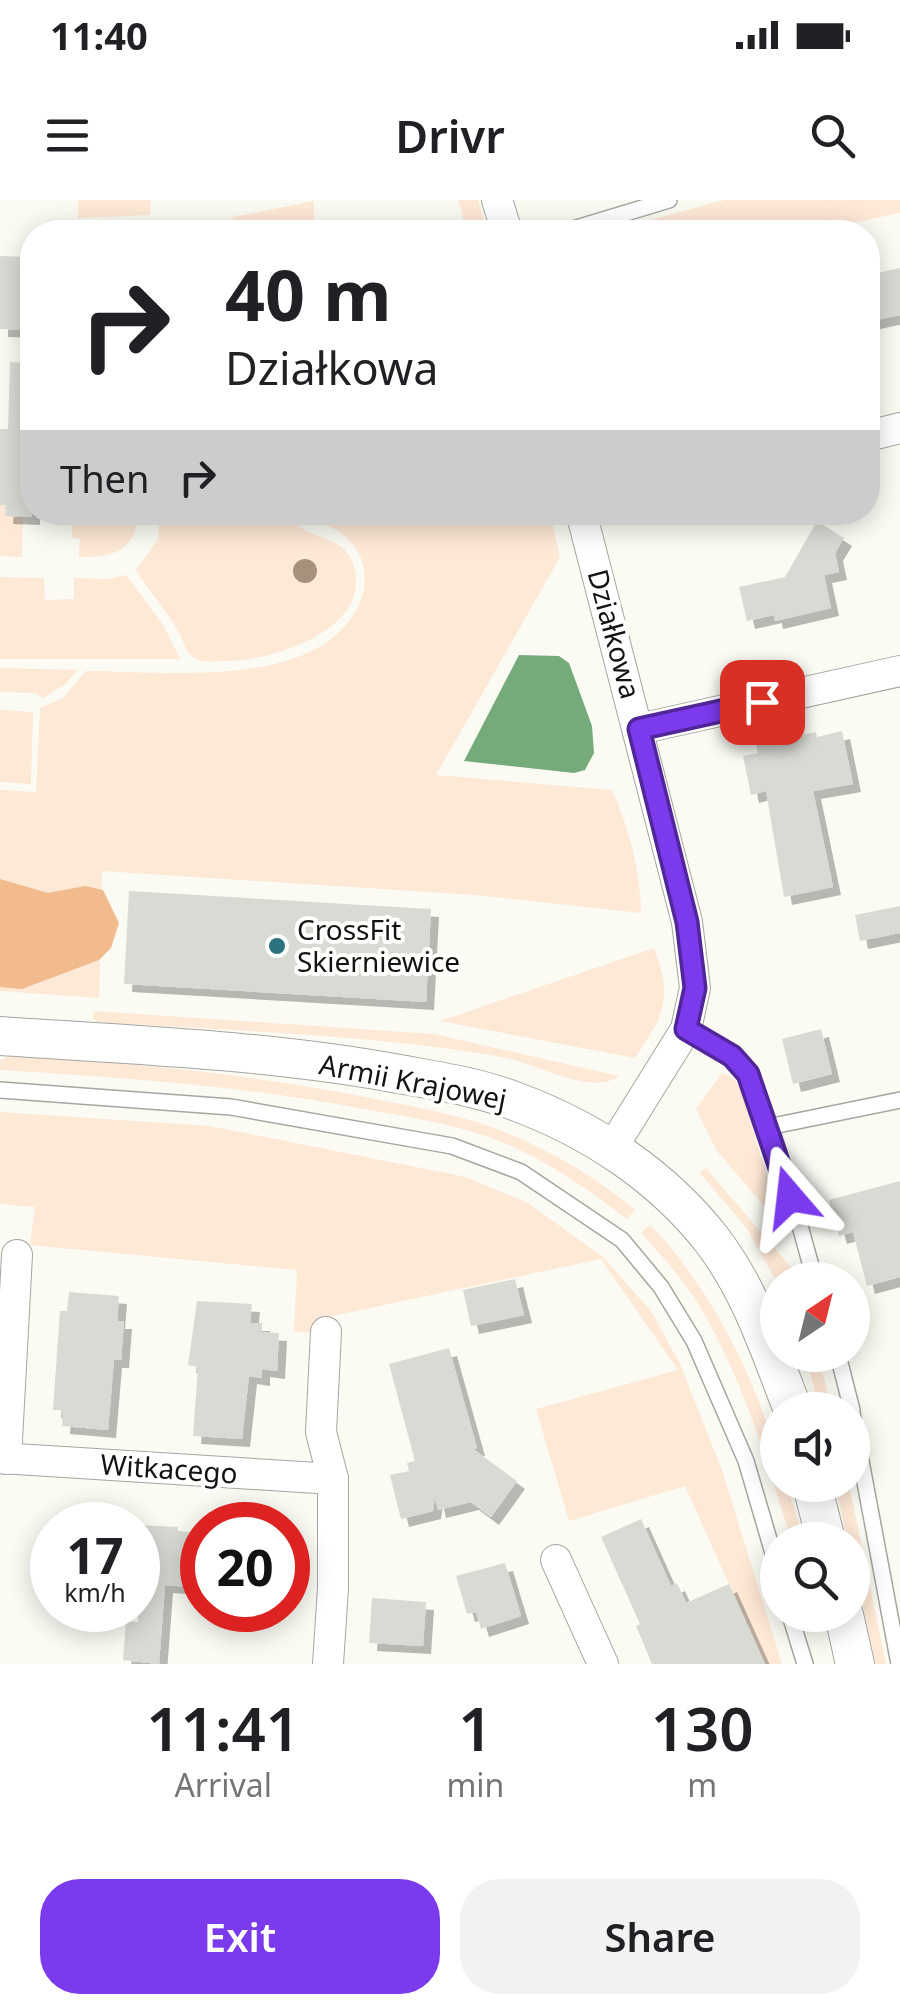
<!DOCTYPE html>
<html lang="en">
<head>
<meta charset="utf-8">
<style>
	body { margin:0; font-family:"Noto Sans",sans-serif; background:#f2f2f2; color:#202124; height:100vh; display:flex; flex-direction:column; font-size:38px; white-space:nowrap }
	* { box-sizing:border-box; margin:0 }
	p { font-size:32px; color:#757577 }
	.icon { flex:none; width:55px; height:55px; fill:none; stroke:currentColor; stroke-width:2; stroke-linecap:round; stroke-linejoin:round }
	.map { position:relative; height:1464px; overflow:hidden }
	.side { display:flex; flex-direction:column; background:#fff; flex:1 }
	.side>* { flex:none }
	.guide { position:absolute; left:20px; top:20px; width:860px; height:305px; border-radius:40px; box-shadow:0 5px 25px #0003; background:#fff; color:#202124; overflow:hidden }
	.needle { width:65px; rotate:35deg }
	.tools { position:absolute; left:760px; top:1062px; display:grid; gap:20px }
	.tools a { display:grid; place-items:center; width:110px; height:110px; border-radius:50%; background:#fff; box-shadow:0 5px 25px #0003; font-size:50px }
	.speed { position:absolute; left:30px; top:1302px; display:flex; gap:20px; font-size:50px; font-weight:700; text-align:center }
	.speed>* { display:grid; place-content:center; width:130px; height:130px; border-radius:50%; background:#fff; box-shadow:0 5px 25px #0003; line-height:1 }
	.speed small { font-size:25px; font-weight:400 }
	.speed .limit { border:15px solid #d22; background:#fff; color:#111 }
	.pin { position:absolute; display:grid; place-items:center; width:85px; height:85px; color:#fff; margin:-42px; border-radius:20px; box-shadow:0 5px 15px #0006 }
	.me { position:absolute; width:110px; margin:-55px; rotate:343deg; stroke-linejoin:round; filter:drop-shadow(0 0 8px #0008) }
	.turn { display:flex; align-items:center; gap:35px; height:210px; padding:0 40px; font-size:45px }
	.turn .icon { width:130px; height:130px; stroke-width:2.5 }
	.turn b { display:block; font-size:70px; line-height:85px }
	.then { display:flex; align-items:center; height:95px; padding:0 40px; background:#0003; gap:20px; font-size:38px }
	.eta { display:flex; justify-content:space-evenly; align-items:center; height:170px; text-align:center }
	.eta b { font-size:60px; font-weight:600; line-height:70px }
	.cta { display:flex; gap:20px; margin-top:auto; padding:20px 40px }
	.cta a { flex:1; height:115px; border-radius:40px; background:#7c3aed; color:#fff; font-size:40px; font-weight:600; line-height:115px; text-align:center }
	.cta a+a { background:#f2f2f2; color:#202124 }
	.status { display:flex; justify-content:space-between; align-items:center; height:70px; padding:0 50px; background:#fff; direction:ltr }
	.status svg { height:28px; fill:currentColor }
	header { display:flex; justify-content:space-between; align-items:center; height:130px; padding:0 40px; background:#fff; font-size:45px; font-weight:600 }
	.map>svg:first-child { display:block }
	.green { fill:#fee8d6 }
	.forest { fill:#f2bb8d }
	.water { fill:#75aa7b }
	.building { fill:#d8dbd4; filter:url(#shadow) }
	.lines { fill:none; stroke-linecap:round; stroke-linejoin:round }
	.service-casing { stroke:#a6a6a0; stroke-width:18 }
	.minor-casing { stroke:#a6a6a0; stroke-width:32 }
	.tertiary-casing { stroke:#a6a6a0; stroke-width:40 }
	.service { stroke:#fff; stroke-width:15 }
	.minor { stroke:#fff; stroke-width:30 }
	.tertiary { stroke:#fff; stroke-width:38 }
	.tree { fill:#a6917c }
	.route-casing { stroke:#51269a; stroke-width:25 }
	.route { stroke:#7c3aed; stroke-width:18 }
	.poi-dot { fill:#2c727f; stroke:#fffffe; stroke-width:4 }
	.labels { text-anchor:middle; stroke-width:8; stroke-linejoin:round; paint-order:stroke }
	.street-label { font-size:28px; fill:#131311; stroke:#fffffe }
	.poi-label { font-size:28px; fill:#131311; stroke:#fffffe; text-anchor:start }
</style>
</head>
<body>
<div class="status"><b>11:40</b><svg viewBox="0 0 49 12"><path d="M0 12V9h3v3zM5 12V6h3v6zM10 12V3h3v9zM15 12V0h3v12zM26 1h20v11H26zM47 4h2v5h-2z"/></svg></div>
<header><svg class="icon" aria-label="menu" viewBox="0 0 24 24"><path d="M4 6h16M4 12h16M4 18h16"/></svg>Drivr<svg class="icon" aria-label="search" viewBox="0 0 24 24"><circle cx="10" cy="10" r="6"/><path d="M15 15l6 6"/></svg></header>
<div class="map">
<svg width="900" height="1464" viewBox="0 0 900 1464">
	<defs>
		<filter id="shadow"><feDropShadow dx="8" dy="8" stdDeviation="0" flood-color="#0004"/></filter>
	</defs>
	<rect width="100%" height="100%" fill="#fbfbf4"/>
	<!-- green -->
	<g class="green">
		<polygon points="78,0 151,0 150,15 78,18"/>
		<polygon points="458,0 478,0 488,32 467,32"/>
		<polygon points="724,0 900,0 900,13 809,32 606,32"/>
		<polygon points="314,1 314,27 231,25 233,17"/>
		<polygon points="0,305 6,305 6,316 23,316 22,357 0,356"/>
		<path d="M 80,313 L 138,313 C 137,351 112,358 79,357 L 80,339 L 72,338 L 72,318 L 80,318 Z"/>
		<path d="M 160,313 L 285,313 C 290,317 296,323 302,328 C 319,339 343,339 352,361 C 378,428 274,461 226,461 C 217,461 204,463 196,459 C 186,454 184,442 179,433 C 168,411 149,392 136,370 L 158,339 Z"/>
		<path d="M 304,313 L 550,313 L 560,357 L 436,575 L 612,590 C 630,631 640,669 641,713 L 475,695 L 102,671 L 99,798 L 0,791 L 0,590 L 36,592 L 40,508 L 63,498 L 86,471 C 164,471 310,490 355,412 C 372,384 367,350 338,331 C 327,324 314,320 304,313 Z"/>
		<polygon points="126,375 163,425 180,459 0,459 0,377 44,378 45,400 74,399 74,378 107,379"/>
		<polygon points="0,468 78,470 64,485 43,498 35,493 0,492"/>
		<polygon points="0,510 33,512 31,584 0,582"/>
		<path d="M 654,748 C 673,799 665,813 635,858 L 440,821 Z"/>
		<path d="M 94,811 L 434,834 L 619,876 C 593,897 533,862 502,857 C 369,834 231,831 96,822 L 93,819 Z"/>
		<path d="M 9,856 C 128,862 248,874 365,897 C 415,907 465,915 512,935 C 557,954 598,979 635,1010 L 627,1019 C 586,988 545,959 497,940 C 454,924 409,917 364,909 C 243,886 122,877 0,870 L 0,860 Z"/>
		<polygon points="722,873 733,878 741,890 782,1027 717,951 696,909"/>
		<polygon points="0,912 210,926 466,977 528,1003 603,1057 651,1111 680,1164 722,1270 782,1464 765,1464 685,1286 569,1321 536,1209 678,1170 601,1059 323,1118 321,1133 294,1132 297,1070 30,1045 35,1007 0,1004"/>
		<polygon points="706,968 795,1072 798,1080 778,1080 777,1083 748,1030 700,973"/>
		<path d="M 650,1025 C 704,1076 778,1211 778,1285 L 787,1285 L 804,1340 L 791,1340 C 767,1261 742,1176 699,1105 C 682,1078 662,1056 641,1033 Z"/>
		<polygon points="805,1155 818,1155 832,1210 820,1210"/>
		<polygon points="835,1285 849,1285 886,1464 876,1464 853,1362 852,1340 848,1340"/>
	</g>
	<!-- forest -->
	<polygon class="forest" points="0,679 48,693 85,686 103,690 119,723 111,748 99,760 22,789 0,787"/>
	<!-- water -->
	<polygon class="water" points="519,455 559,456 569,463 592,526 594,553 585,570 574,573 464,561"/>
	<!-- building -->
	<g class="building">
		<polygon points="0,56 30,57 28,99 32,99 32,130 0,129"/>
		<polygon points="900,68 900,115 868,122 868,75"/>
		<polygon points="10,162 32,163 32,317 5,316 6,305 0,305 0,229 8,229"/>
		<polygon points="817,321 844,338 835,353 839,372 824,375 831,408 775,421 774,415 747,421 739,387 785,377"/>
		<polygon points="842,531 853,584 813,591 833,687 784,697 766,591 751,595 743,556 758,553 756,544 816,532 817,537"/>
		<polygon points="129,691 431,709 426,802 124,784"/>
		<polygon points="900,706 900,733 860,741 855,715"/>
		<polygon points="821,829 832,874 793,884 782,839"/>
		<polygon points="900,981 900,1077 867,1086 853,1032 839,1036 829,1000"/>
		<polygon points="515,1079 524,1115 471,1126 463,1090"/>
		<polygon points="69,1092 119,1096 117,1121 124,1121 121,1160 114,1160 108,1230 62,1226 63,1210 53,1210 60,1111 67,1111"/>
		<polygon points="197,1101 252,1104 250,1123 262,1123 262,1132 279,1133 277,1171 262,1169 262,1178 249,1176 242,1239 193,1236 198,1167 188,1165"/>
		<polygon points="449,1148 477,1248 473,1249 517,1281 491,1317 471,1302 438,1310 435,1297 433,1311 401,1319 390,1275 409,1271 407,1263 415,1261 389,1164"/>
		<polygon points="641,1319 671,1386 677,1383 686,1403 729,1384 765,1464 652,1464 636,1426 640,1424 601,1337"/>
		<polygon points="138,1325 178,1327 178,1331 202,1333 202,1388 165,1385 159,1464 123,1460 126,1421 138,1422"/>
		<polygon points="505,1363 521,1416 481,1429 476,1412 467,1414 456,1376"/>
		<polygon points="372,1398 426,1402 423,1446 369,1443"/>
	</g>
	<g class="lines">
		<defs>
			<g id="service">
				<polyline points="563,32 669,0"/>
				<path d="M 686,829 C 703,839 725,847 739,861 C 766,888 802,1036 815,1080"/>
				<polyline points="0,890 231,907 452,946 521,972 622,1040 661,1087 694,1141 746,1261 778,1370"/>
				<polyline points="768,927 900,900"/>
				<polyline points="838,1155 852,1210"/>
				<polyline points="852,1213 899,1464"/>
				<polyline points="790,1415 805,1464"/>
			</g>
			<g id="minor">
				<polyline points="497,0 507,32"/>
				<polyline points="868,236 900,228"/>
				<polyline points="581,312 687,722 695,788 686,829 612,948"/>
				<polyline points="639,529 900,471"/>
				<polyline points="326,1132 321,1232 333,1279 333,1388 328,1464"/>
				<polyline points="0,1258 333,1279"/>
				<polyline points="6,1259 17,1055"/>
				<polyline points="556,1360 603,1464"/>
			</g>
			<g id="tertiary">
				<path d="M 0,836 C 133,845 268,850 399,874 C 438,881 479,887 517,902 C 592,930 662,976 712,1040 C 751,1091 770,1151 793,1210"/>
				<polyline points="812,1285 826,1340"/>
				<polyline points="844,1415 855,1464"/>
			</g>
		</defs>
		<!-- service casing -->
		<use href="#service" class="service-casing"/>
		<!-- minor casing -->
		<use href="#minor" class="minor-casing"/>
		<!-- tertiary casing -->
		<use href="#tertiary" class="tertiary-casing"/>
		<!-- service -->
		<use href="#service" class="service"/>
		<!-- minor -->
		<use href="#minor" class="minor"/>
		<!-- tertiary -->
		<use href="#tertiary" class="tertiary"/>
	</g>
	<!-- trees -->
	<circle class="tree" cx="305" cy="371" r="12"/>
	<g class="lines">
		<defs>
			<polyline id="route" points="762,502 639,529 687,722 695,788 686,829 732,856 748,874 790,997"/>
		</defs>
		<!-- route casing -->
		<use href="#route" class="route-casing"/>
		<!-- route -->
		<use href="#route" class="route"/>
	</g>
	<!-- markers -->
	<circle class="poi-dot" cx="277" cy="746" r="10"/>
	<g class="labels">
		<!-- street labels -->
		<g class="street-label">
			<text transform="translate(614 434) rotate(75)" y="10">Działkowa</text>
			<text transform="translate(413 882) rotate(11)" y="10">Armii Krajowej</text>
			<text transform="translate(169 1269) rotate(4)" y="10">Witkacego</text>
		</g>
		<!-- poi labels -->
		<g class="poi-label">
			<text x="297" y="740">CrossFit<tspan x="297" dy="32">Skierniewice</tspan></text>
		</g>
	</g>
</svg>
<div class="tools">
<a><svg class="needle" viewBox="-14 -14 28 28"><path d="M0-13l5 13h-10z" fill="#e53935"/><path d="M0 13l5-13h-10z" fill="#757577"/></svg></a>
<a><svg class="icon" aria-label="sound" viewBox="0 0 24 24"><path d="M4 9h4l5-4v14l-5-4H4zM17 9q2 3 0 6"/></svg></a>
<a><svg class="icon" aria-label="search" viewBox="0 0 24 24"><circle cx="10" cy="10" r="6"/><path d="M15 15l6 6"/></svg></a>
</div>
<div class="speed"><div>17<small>km/h</small></div><div class="limit">20</div></div>
<div class="pin" style="left:762px;top:502px;background:#d93025"><svg class="icon" aria-label="arrive" viewBox="0 0 24 24"><path d="M6 21V4h12l-3 4 3 4H6"/></svg></div>
<svg class="me" style="left:790px;top:997px" viewBox="-20 -20 40 40"><path d="M0-17L14 15 0 8-14 15z" fill="#7c3aed" stroke="#fff" stroke-width="4"/></svg>
<div class="guide">
<div class="turn"><svg class="icon" aria-label="right" viewBox="0 0 24 24"><path d="M7 20v-9h11M14 6l5 5-5 5"/></svg><div><b>40 m</b>Działkowa</div></div>
<div class="then">Then<svg class="icon" aria-label="right" viewBox="0 0 24 24"><path d="M7 20v-9h11M14 6l5 5-5 5"/></svg></div>
</div>
</div>
<section class="side">
<div class="eta">
<div><b>11:41</b><p>Arrival</p></div>
<div><b>1</b><p>min</p></div>
<div><b>130</b><p>m</p></div>
</div>
<div class="cta"><a>Exit</a><a>Share</a></div>
</section>
</body>
</html>
